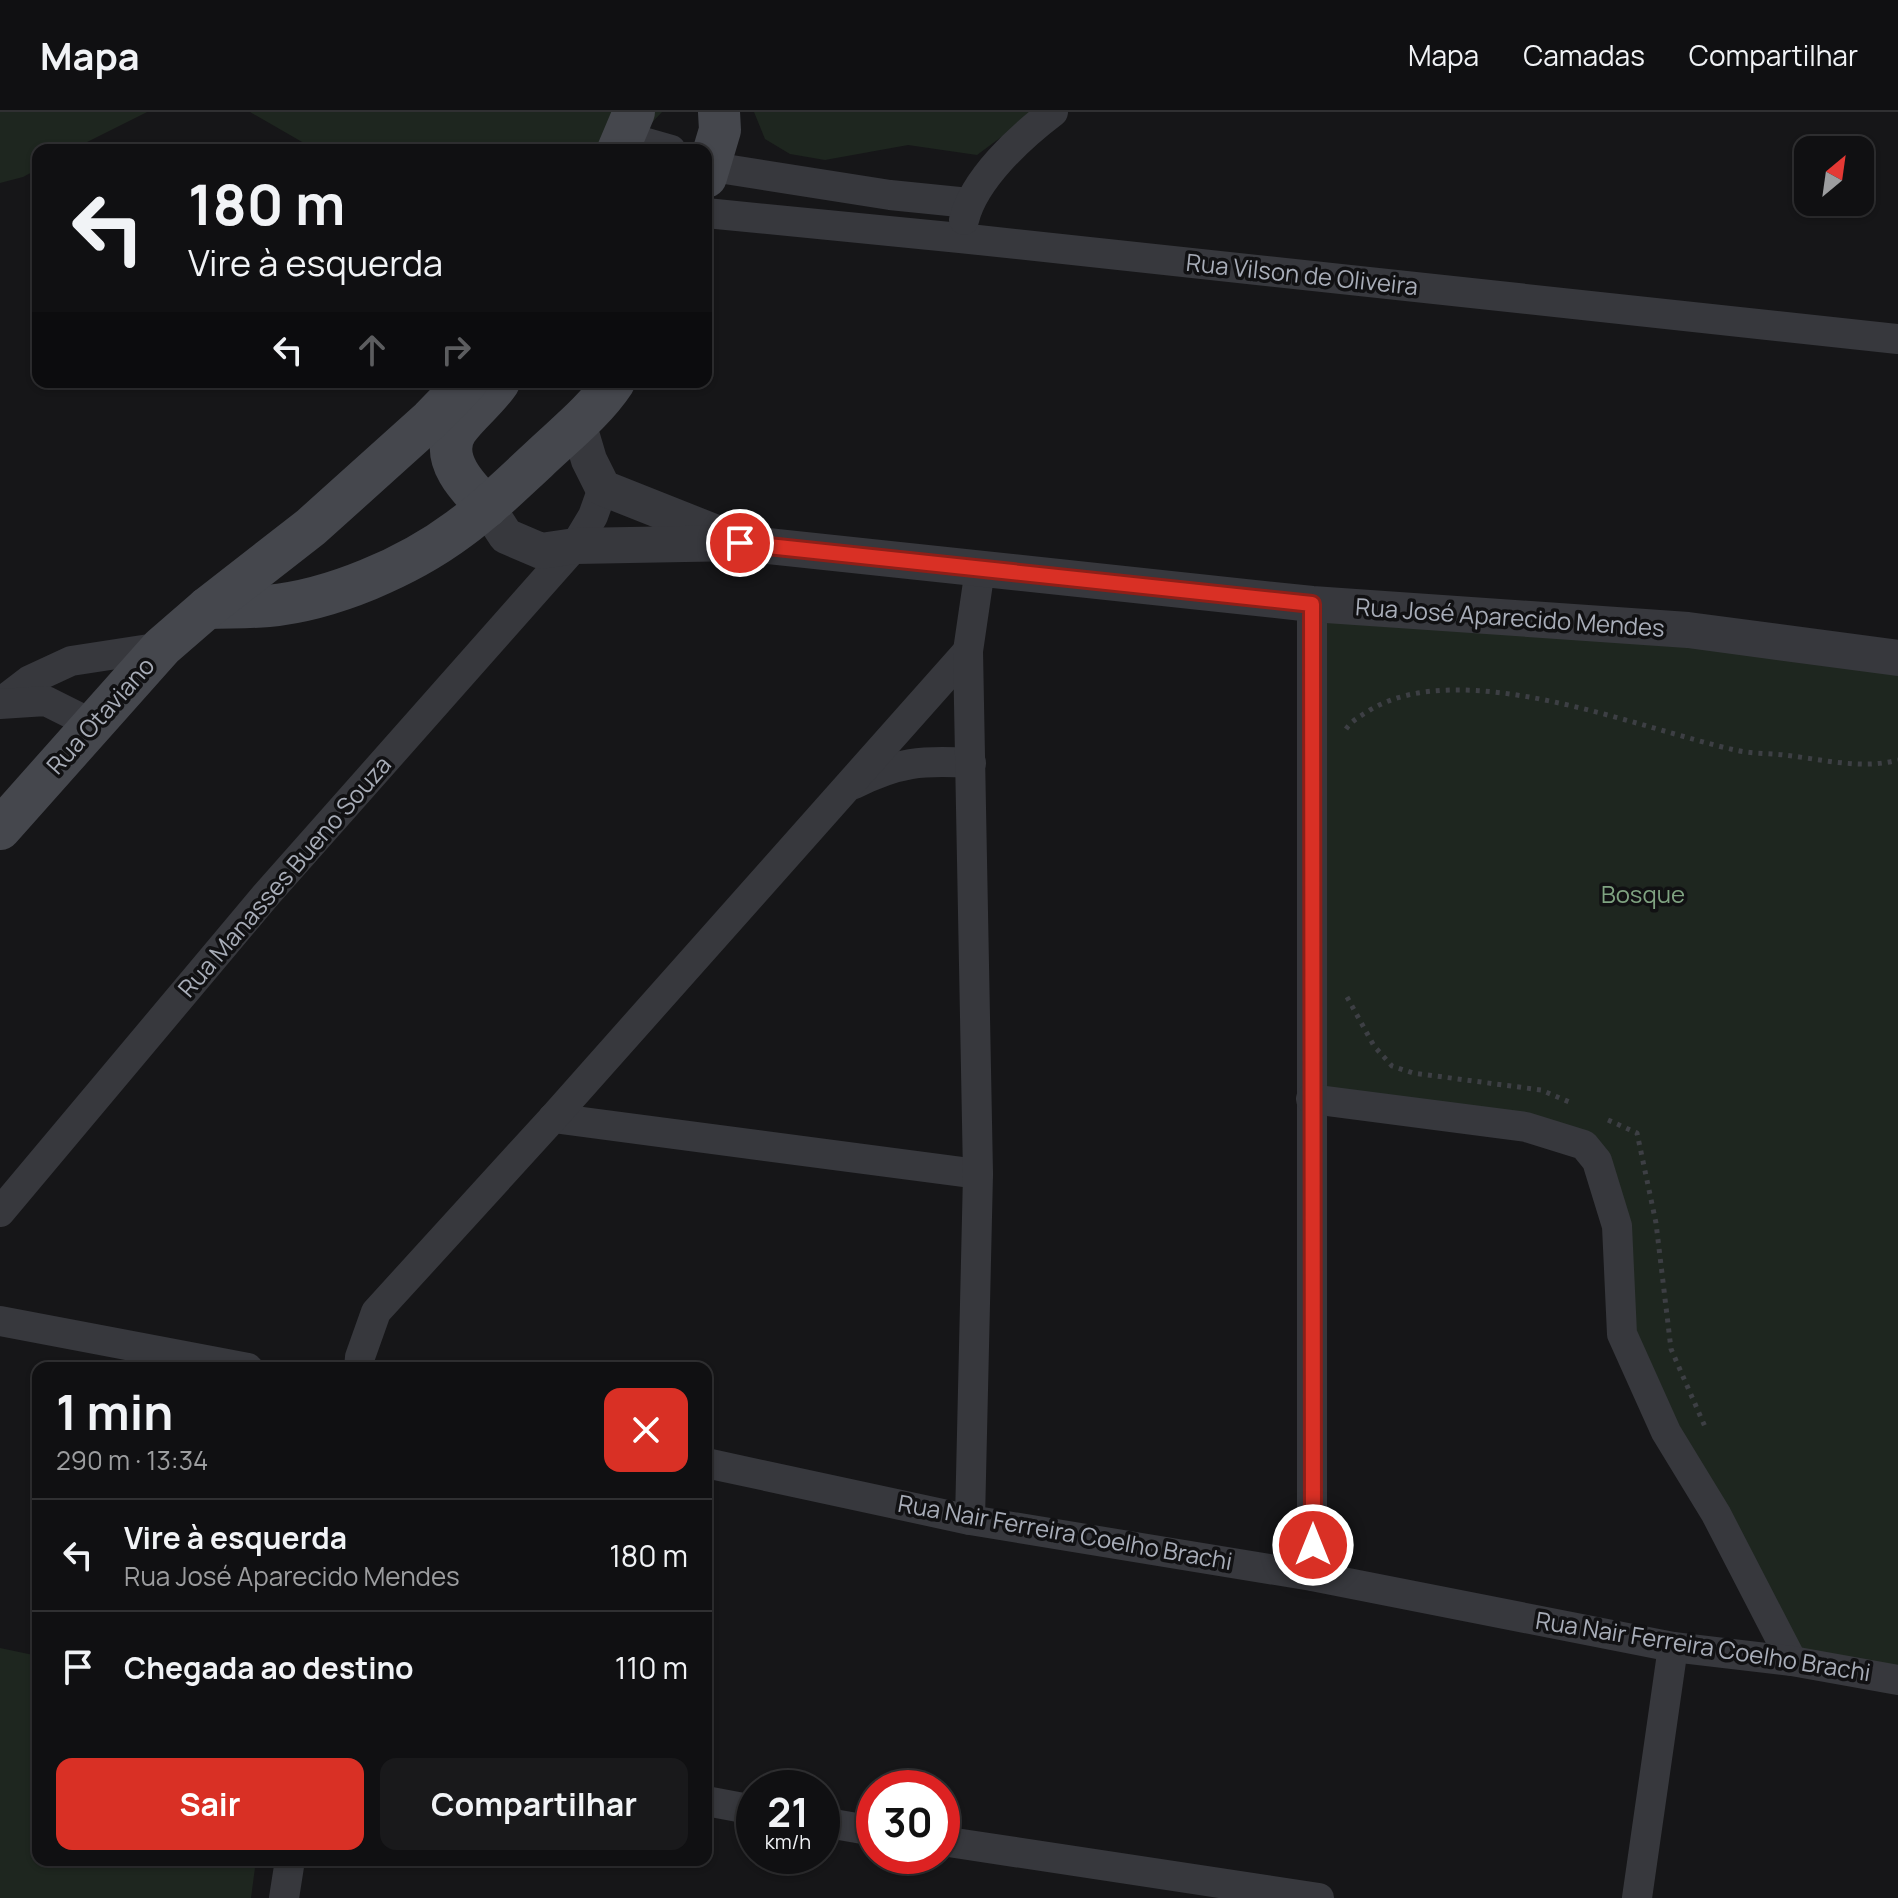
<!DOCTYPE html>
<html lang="pt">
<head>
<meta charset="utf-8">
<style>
	body { margin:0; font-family:Manrope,sans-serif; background:#19191b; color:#f1f3f6; height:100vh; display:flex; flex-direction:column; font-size:30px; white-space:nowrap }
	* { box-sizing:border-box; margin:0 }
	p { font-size:26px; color:#9c9d9f }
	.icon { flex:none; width:44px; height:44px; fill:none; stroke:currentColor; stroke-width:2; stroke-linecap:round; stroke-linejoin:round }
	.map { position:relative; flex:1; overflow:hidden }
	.panel { position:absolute; left:32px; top:1250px; width:680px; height:504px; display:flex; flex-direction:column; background:#101012; border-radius:16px; box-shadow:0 2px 6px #0004,0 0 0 2px #303032 }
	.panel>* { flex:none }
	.guide { position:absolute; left:32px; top:32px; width:680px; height:244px; border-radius:16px; box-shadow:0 2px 6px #0004,0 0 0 2px #303032; background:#101012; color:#f1f3f6; overflow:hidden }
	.needle { width:52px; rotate:29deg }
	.controls { position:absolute; left:1794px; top:24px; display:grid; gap:16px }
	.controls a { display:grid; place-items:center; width:80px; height:80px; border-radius:16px; background:#101012; box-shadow:0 2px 6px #0004,0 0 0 2px #303032; font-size:40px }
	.speed { position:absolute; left:736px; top:1658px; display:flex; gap:16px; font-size:40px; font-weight:700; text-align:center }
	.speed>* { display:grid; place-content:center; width:104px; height:104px; border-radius:50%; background:#101012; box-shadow:0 2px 6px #0004,0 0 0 2px #303032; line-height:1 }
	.speed small { font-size:20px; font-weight:400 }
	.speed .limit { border:12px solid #d22; background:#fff; color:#111 }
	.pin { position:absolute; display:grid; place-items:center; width:68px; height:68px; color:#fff; margin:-34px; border:4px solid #fff; border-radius:50%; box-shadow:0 2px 8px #0007 }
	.me { position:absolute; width:88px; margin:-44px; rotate:0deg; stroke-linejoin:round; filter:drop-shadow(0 0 6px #0008) }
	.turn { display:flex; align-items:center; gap:28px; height:168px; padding:0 24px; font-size:36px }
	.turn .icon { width:104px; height:104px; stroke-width:2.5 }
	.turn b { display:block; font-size:56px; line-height:68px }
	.lanes { display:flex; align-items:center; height:76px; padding:0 24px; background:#0003; justify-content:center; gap:40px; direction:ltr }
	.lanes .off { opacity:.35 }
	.round { display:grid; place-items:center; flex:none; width:84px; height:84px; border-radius:16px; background:#19191b }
	.head { display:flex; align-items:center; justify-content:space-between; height:136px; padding:0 24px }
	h1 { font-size:48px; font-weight:700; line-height:60px }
	.button { display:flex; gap:16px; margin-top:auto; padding:16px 24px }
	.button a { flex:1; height:92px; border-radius:16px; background:#d93025; color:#fff; font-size:32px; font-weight:700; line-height:92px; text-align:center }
	.button a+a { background:#19191b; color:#f1f3f6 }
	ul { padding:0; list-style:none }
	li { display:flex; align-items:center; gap:24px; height:112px; padding:0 24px; border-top:2px solid #303032 }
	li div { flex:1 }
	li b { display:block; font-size:30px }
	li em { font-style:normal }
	header { display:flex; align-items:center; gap:48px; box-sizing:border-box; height:112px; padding:0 40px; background:#101012; border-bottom:2px solid #303032 }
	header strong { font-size:38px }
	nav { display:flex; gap:44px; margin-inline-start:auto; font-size:28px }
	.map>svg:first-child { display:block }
	.green { fill:#1e261f }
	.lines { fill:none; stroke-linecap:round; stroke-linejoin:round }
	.path { stroke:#3d3f44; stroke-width:5; stroke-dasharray:4 6; stroke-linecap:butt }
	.minor { stroke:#37383d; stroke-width:30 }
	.tertiary { stroke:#37383d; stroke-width:36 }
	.secondary { stroke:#45474d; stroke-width:42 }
	.route-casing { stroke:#8d1f18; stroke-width:20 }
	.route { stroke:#d93025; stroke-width:14 }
	.labels { text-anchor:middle; stroke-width:7; stroke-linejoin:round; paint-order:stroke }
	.street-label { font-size:24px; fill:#a8adb8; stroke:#111113 }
	.park-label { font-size:24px; fill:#7fa381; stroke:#111113 }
</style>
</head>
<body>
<header>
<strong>Mapa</strong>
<nav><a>Mapa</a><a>Camadas</a><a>Compartilhar</a></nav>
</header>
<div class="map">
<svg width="1898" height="1786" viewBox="0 0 1898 1786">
	<rect width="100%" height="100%" fill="#161618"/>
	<!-- green -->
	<g class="green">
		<polygon points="0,0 147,0 71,38 38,38 38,57 23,65 0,71"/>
		<polygon points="250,0 662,0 626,38 316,38"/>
		<polygon points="754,0 1035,0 977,43 908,33 825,48 790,42 765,27"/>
		<polygon points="1312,492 1898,553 1898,1568 1792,1549 1622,1222 1617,1114 1584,1033 1311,987"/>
		<polygon points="0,1536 38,1544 38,1748 256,1748 251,1786 0,1786"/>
	</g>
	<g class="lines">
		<!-- path -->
		<g class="path">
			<path d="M 1346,617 C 1352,608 1361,604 1370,598 C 1462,543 1637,616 1735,638 C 1751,642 1768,641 1784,643 C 1820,647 1862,658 1898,648"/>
			<polyline points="1347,885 1374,934 1392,954 1413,961 1541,978 1574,992"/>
			<polyline points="1608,1008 1637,1021 1656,1111 1671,1237 1706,1317"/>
		</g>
		<!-- minor -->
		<g class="minor">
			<polyline points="620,32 643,30 671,38"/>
			<polyline points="706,54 890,83 969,91"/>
			<polyline points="706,101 960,126 1898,227"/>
			<path d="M 964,108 C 974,67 1020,25 1053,0"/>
			<polyline points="1312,492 1312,1464"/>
			<polyline points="0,591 30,568 71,549 162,535"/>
			<polyline points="0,592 46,589 94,613"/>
			<path d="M 854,672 C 898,650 922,648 971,651"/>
			<polyline points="1311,987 1526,1015 1584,1033 1597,1049 1617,1114 1622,1222 1666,1320 1716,1402 1792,1549"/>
			<polyline points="553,1006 978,1062"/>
			<polyline points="0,1100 266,783 575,434 593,404 603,376"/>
			<polyline points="0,1209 248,1256"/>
			<polyline points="359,1256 360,1245 376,1200 553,1006 968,539"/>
			<polyline points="706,1351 970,1408 1312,1464 1673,1535 1792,1549 1898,1568"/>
			<polyline points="970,1408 978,1062 968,539 980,457"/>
			<polyline points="706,1689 754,1698"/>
			<polyline points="822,1710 874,1719"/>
			<polyline points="942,1729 1319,1786"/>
			<polyline points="284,1786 290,1748"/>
			<polyline points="1637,1786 1673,1535"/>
		</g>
		<!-- tertiary -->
		<g class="tertiary">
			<polyline points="578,311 589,348 603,376 724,424"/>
			<polyline points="487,395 506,424 541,439 575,434 740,431 1312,492 1688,518 1898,546"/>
		</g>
		<!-- secondary -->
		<g class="secondary">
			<polyline points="618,38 634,0"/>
			<polyline points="706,65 720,18 719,0"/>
			<path d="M 487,395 C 469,377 438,346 457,318 C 469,301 487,288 499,270"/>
			<path d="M 207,496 C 227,495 248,496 268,494 C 332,488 408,455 459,417 C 487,397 512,372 537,349 C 563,324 594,300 614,270"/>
			<polyline points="0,717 162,535 207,496 311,415 431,307 467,270"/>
		</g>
	</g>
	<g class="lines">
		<defs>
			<polyline id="route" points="740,431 1312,492 1313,1433"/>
		</defs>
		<!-- route casing -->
		<use href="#route" class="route-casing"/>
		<!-- route -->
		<use href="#route" class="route"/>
	</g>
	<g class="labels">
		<!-- street labels -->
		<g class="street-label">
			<text transform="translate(1302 163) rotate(6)" y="8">Rua Vilson de Oliveira</text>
			<text transform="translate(1510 506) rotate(4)" y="8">Rua José Aparecido Mendes</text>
			<text transform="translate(101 604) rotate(-48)" y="8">Rua Otaviano</text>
			<text transform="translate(285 765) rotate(-49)" y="8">Rua Manasses Bueno Souza</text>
			<text transform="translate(1065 1421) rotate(10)" y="8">Rua Nair Ferreira Coelho Brachi</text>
			<text transform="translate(1703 1535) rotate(9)" y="8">Rua Nair Ferreira Coelho Brachi</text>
		</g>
		<!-- park labels -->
		<g class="park-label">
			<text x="1643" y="791">Bosque</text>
		</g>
	</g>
</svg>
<div class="controls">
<a><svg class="needle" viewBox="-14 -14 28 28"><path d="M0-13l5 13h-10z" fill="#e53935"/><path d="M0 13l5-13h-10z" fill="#9c9d9f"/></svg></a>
</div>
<div class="speed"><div>21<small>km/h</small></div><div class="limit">30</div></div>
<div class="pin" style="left:740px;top:431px;background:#d93025"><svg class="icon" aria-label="arrive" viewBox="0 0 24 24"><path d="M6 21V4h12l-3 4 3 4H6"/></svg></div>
<svg class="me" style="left:1313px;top:1433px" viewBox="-20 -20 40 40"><circle r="17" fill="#d93025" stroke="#fff" stroke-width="3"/><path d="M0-11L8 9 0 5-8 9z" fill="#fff"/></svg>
<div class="guide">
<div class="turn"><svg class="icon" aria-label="left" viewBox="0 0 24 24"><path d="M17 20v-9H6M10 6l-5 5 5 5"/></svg><div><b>180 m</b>Vire à esquerda</div></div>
<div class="lanes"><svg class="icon" aria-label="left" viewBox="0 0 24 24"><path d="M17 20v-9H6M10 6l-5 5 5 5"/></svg><svg class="icon off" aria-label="ahead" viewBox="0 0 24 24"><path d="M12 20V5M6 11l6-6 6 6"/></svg><svg class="icon off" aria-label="right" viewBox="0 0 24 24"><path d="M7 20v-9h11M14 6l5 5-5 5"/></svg></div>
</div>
<section class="panel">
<div class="head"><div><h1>1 min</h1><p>290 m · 13:34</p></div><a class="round" style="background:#d93025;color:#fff"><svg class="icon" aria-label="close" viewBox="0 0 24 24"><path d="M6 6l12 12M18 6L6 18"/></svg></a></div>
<ul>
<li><svg class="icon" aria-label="left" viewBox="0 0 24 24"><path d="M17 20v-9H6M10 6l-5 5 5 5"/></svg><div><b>Vire à esquerda</b><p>Rua José Aparecido Mendes</p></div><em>180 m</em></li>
<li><svg class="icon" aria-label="arrive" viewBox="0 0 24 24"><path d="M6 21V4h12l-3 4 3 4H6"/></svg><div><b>Chegada ao destino</b></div><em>110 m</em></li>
</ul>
<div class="button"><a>Sair</a><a>Compartilhar</a></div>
</section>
</div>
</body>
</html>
